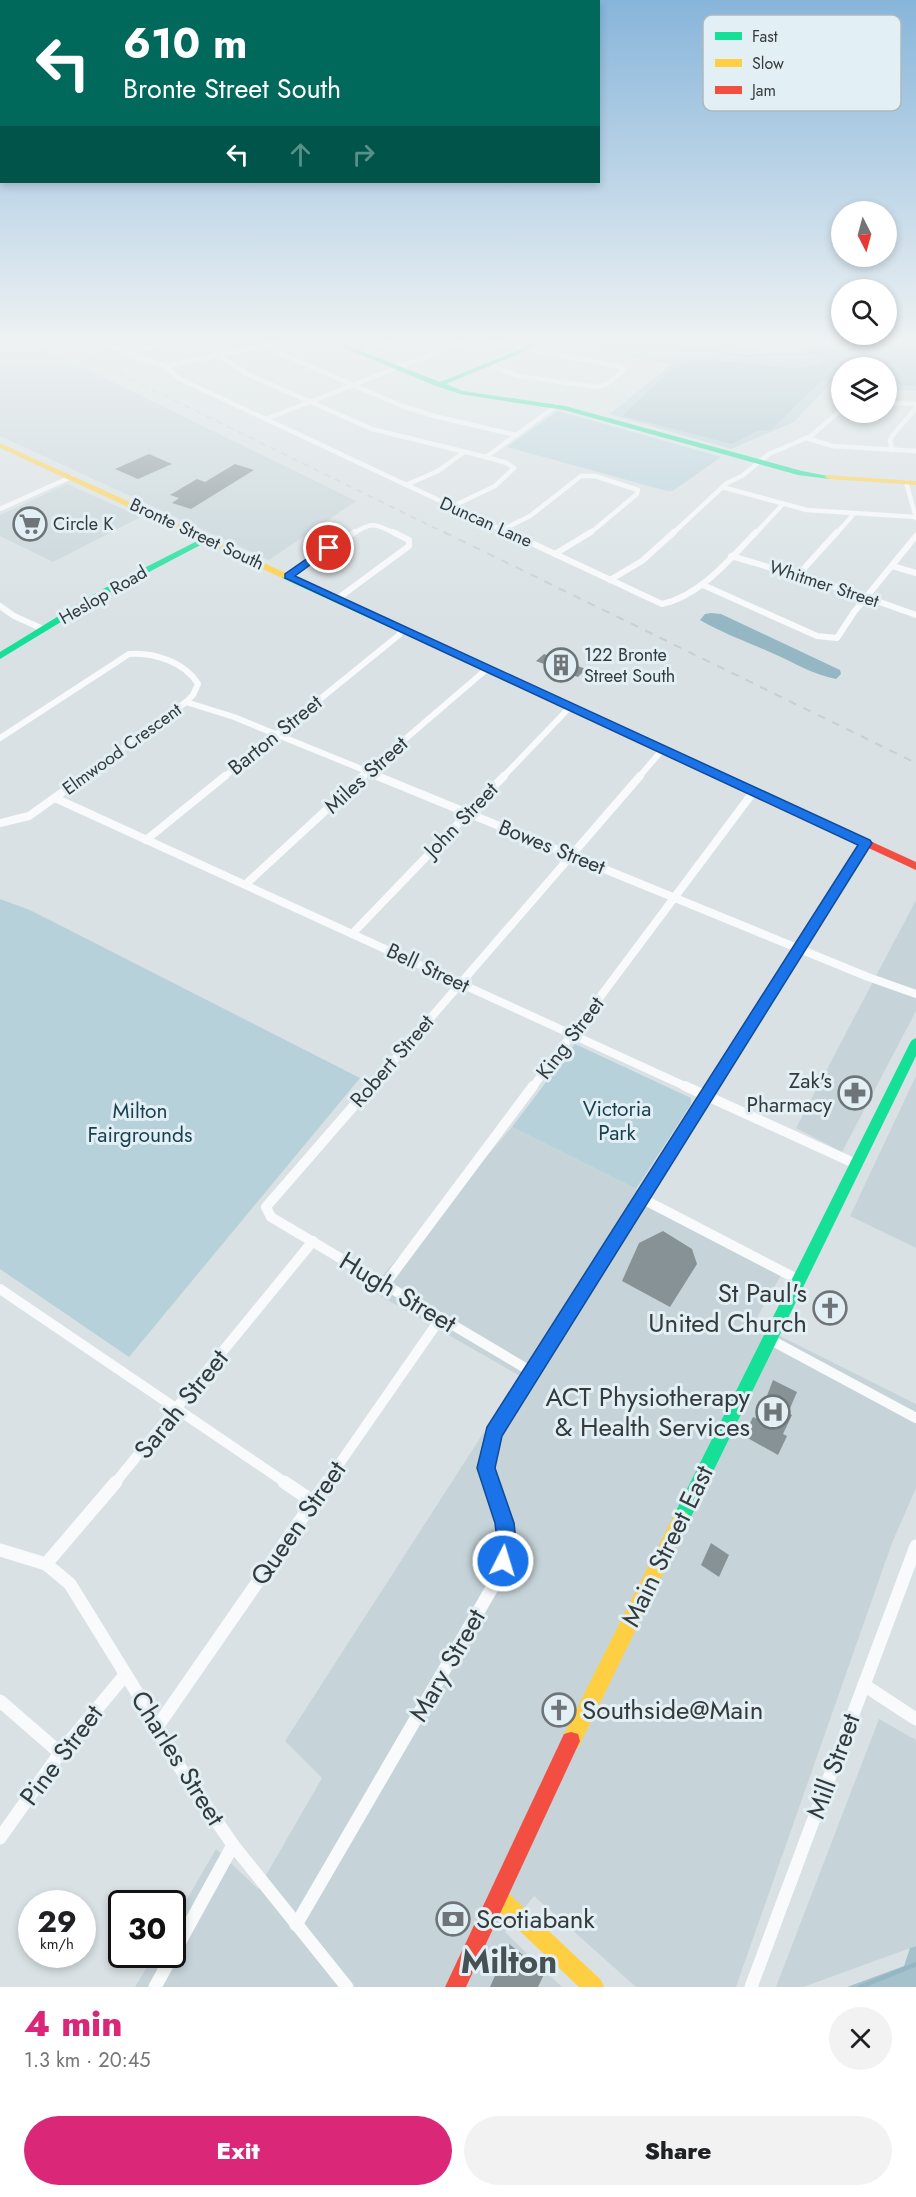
<!DOCTYPE html>
<html lang="en">
<head>
<meta charset="utf-8">
<style>
	body { margin:0; font-family:Jost,sans-serif; background:#f2f2f2; color:#202124; height:100vh; display:flex; flex-direction:column; font-size:22px; white-space:nowrap }
	* { box-sizing:border-box; margin:0 }
	p { font-size:20px; color:#757577 }
	.icon { flex:none; width:33px; height:33px; fill:none; stroke:currentColor; stroke-width:2; stroke-linecap:round; stroke-linejoin:round }
	.map { position:relative; height:1987px; overflow:hidden }
	.drawer { display:flex; flex-direction:column; background:#fff; flex:1 }
	.drawer>* { flex:none }
	.top-card { position:absolute; left:0px; top:0px; width:600px; height:183px; box-shadow:0 3px 9px #0003; background:#00695c; color:#fff; overflow:hidden }
	.needle { width:39px; rotate:174deg }
	.tools { position:absolute; left:831px; top:201px; display:grid; gap:12px }
	.tools a { display:grid; place-items:center; width:66px; height:66px; border-radius:50%; background:#fff; box-shadow:0 3px 9px #0003; font-size:30px }
	.speed { position:absolute; left:18px; top:1890px; display:flex; gap:12px; font-size:30px; font-weight:700; text-align:center }
	.speed>* { display:grid; place-content:center; width:78px; height:78px; border-radius:50%; background:#fff; box-shadow:0 3px 9px #0003; line-height:1 }
	.speed small { font-size:15px; font-weight:400 }
	.speed .limit { border:3px solid #111; border-radius:9px; background:#fff; color:#111 }
	.pin { position:absolute; display:grid; place-items:center; width:51px; height:51px; color:#fff; margin:-26px; border:3px solid #fff; border-radius:50%; box-shadow:0 2px 6px #0007 }
	.me { position:absolute; width:66px; margin:-33px; rotate:5deg; stroke-linejoin:round; filter:drop-shadow(0 0 4px #0008) }
	.turn { display:flex; align-items:center; gap:21px; height:126px; padding:0 24px; font-size:27px }
	.turn .icon { width:78px; height:78px; stroke-width:2.5 }
	.turn b { display:block; font-size:42px; line-height:51px }
	.lanes { display:flex; align-items:center; height:57px; padding:0 24px; background:#0003; justify-content:center; gap:30px; direction:ltr }
	.lanes .off { opacity:.35 }
	.round { display:grid; place-items:center; flex:none; width:63px; height:63px; border-radius:32px; background:#f2f2f2 }
	.summary { display:flex; align-items:center; justify-content:space-between; height:102px; padding:0 24px }
	h1 { font-size:36px; font-weight:800; line-height:45px; color:#db2777 }
	.button { display:flex; gap:12px; margin-top:auto; padding:12px 24px }
	.button a { flex:1; height:69px; border-radius:36px; background:#db2777; color:#fff; font-size:24px; font-weight:800; line-height:69px; text-align:center }
	.button a+a { background:#f2f2f2; color:#202124 }
	.map>svg:first-child { display:block }
	.built { fill:#c6d4d9 }
	.green { fill:#b7d1db }
	.forest { fill:#a4c1cc }
	.water { fill:#95b7c4 }
	.lines { fill:none; stroke-linecap:round; stroke-linejoin:round }
	.stream-far1 { stroke:#95b7c4; stroke-width:1.5 }
	.stream { stroke:#95b7c4; stroke-width:4.5 }
	.building { fill:#869296 }
	.street-far4 { stroke:#f9fafb; stroke-width:4.5 }
	.street-far3 { stroke:#f9fafb; stroke-width:6 }
	.street-far2 { stroke:#f9fafb; stroke-width:8 }
	.street-far1 { stroke:#f9fafb; stroke-width:10 }
	.street { stroke:#f9fafb; stroke-width:13 }
	.fast { fill:#16e098; fill-rule:evenodd }
	.slow { fill:#ffcf43; fill-rule:evenodd }
	.jam { fill:#f24e42; fill-rule:evenodd }
	.rail-far1 { stroke:#cbcdce; stroke-width:1.5; stroke-dasharray:6 6; stroke-linecap:butt }
	.rail { stroke:#cbcdce; stroke-width:2; stroke-dasharray:8 8; stroke-linecap:butt }
	.route { fill:#1a73e8; stroke:#114b97; stroke-width:1.5 }
	.labels { text-anchor:middle; stroke-width:6; stroke-linejoin:round; paint-order:stroke }
	.far-street-label { font-size:18px; fill:#353a3c; stroke:#e2eff5 }
	.far-poi-label { font-size:18px; fill:#353a3c; stroke:#e2eff5; text-anchor:start }
	.street-label { font-size:21px; fill:#353a3c; stroke:#e2eff5 }
	.poi-label { font-size:21px; fill:#353a3c; stroke:#e2eff5; text-anchor:end }
	.park-label { font-size:21px; fill:#173f4e; stroke:#e2eff5 }
	.near-street-label { font-size:26px; fill:#353a3c; stroke:#e2eff5 }
	.near-poi-label { font-size:26px; fill:#353a3c; stroke:#e2eff5; text-anchor:end }
	.near-district-label { font-size:33px; font-weight:bold; fill:#465155; stroke:#e2eff5 }
	.key { fill:#e2eff5; stroke:#aeb9be; stroke-width:1.5 }
	.key-label { font-size:16px; fill:#353a3c }
</style>
</head>
<body>
<div class="map">
<svg width="916" height="1987" viewBox="0 0 916 1987">
	<rect width="100%" height="100%" fill="#d9e1e4"/>
	<!-- built -->
	<g class="built">
		<polygon points="0,342 31,342 356,501 269,560 0,436"/>
		<polygon points="192,342 266,342 207,354 190,347"/>
		<polygon points="67,484 141,517 53,562 0,536 0,515"/>
		<polygon points="916,900 916,1011 842,1152 796,1128"/>
		<polygon points="916,1076 916,1248 850,1216"/>
		<polygon points="512,1127 636,1189 784,1270 754,1323 916,1404 916,1488 892,1543 736,1987 636,1987 534,1896 505,1932 562,1987 135,1987 154,1955 172,1954 173,1923 216,1849 258,1889 322,1778 285,1741 520,1376 370,1290"/>
		<polygon points="879,1719 916,1740 916,1946 803,1987 776,1987"/>
	</g>
	<!-- green -->
	<g class="green">
		<polygon points="548,342 677,342 738,345 760,350 797,353 809,347 833,342 916,342 916,391 887,390 886,368 842,368 841,382 832,382 794,422 731,449 610,414 672,364"/>
		<polygon points="558,411 721,457 673,491 667,491 507,447"/>
		<polygon points="0,899 30,910 360,1078 129,1357 0,1269"/>
		<polygon points="575,1044 691,1098 691,1104 636,1189 512,1127"/>
	</g>
	<!-- forest -->
	<g class="forest">
		<path d="M 838,342 L 900,342 L 907,348 L 916,351 L 916,384 L 887,382 L 886,368 L 842,368 L 841,380 L 823,381 L 818,384 L 771,430 L 757,431 L 732,444 L 623,416 C 637,403 669,367 686,362 C 715,353 799,379 823,361 L 809,352 L 815,348 Z"/>
		<polygon points="916,1946 916,1987 847,1987 904,1966 910,1948"/>
	</g>
	<!-- water -->
	<path class="water" d="M 711,613 L 721,614 L 840,670 L 841,674 L 836,679 C 814,675 793,662 772,653 C 748,642 724,634 700,620 L 705,614 Z"/>
	<g class="lines">
		<!-- stream-far1 -->
		<g class="stream-far1">
			<polyline points="637,342 745,356 818,353 916,343"/>
			<polyline points="820,354 845,368"/>
			<polyline points="886,383 916,385"/>
		</g>
		<!-- stream -->
		<polyline class="stream" points="860,1987 916,1964"/>
	</g>
	<!-- building -->
	<g class="building">
		<polygon points="149,454 172,464 138,479 115,469"/>
		<polygon points="235,464 254,470 191,509 172,503 179,498 170,495 197,479 205,482"/>
		<polygon points="544,654 586,669 578,677 536,661"/>
		<polygon points="663,1231 692,1249 697,1264 670,1307 622,1281 639,1243"/>
		<polygon points="773,1380 797,1392 788,1413 792,1415 783,1434 787,1436 778,1455 744,1436 753,1417 758,1419"/>
		<polygon points="711,1543 729,1555 719,1577 701,1565"/>
		<polygon points="509,1944 545,1972 538,1987 490,1987"/>
	</g>
	<g class="lines">
		<!-- street-far4 -->
		<g class="street-far4">
			<polyline points="103,342 138,358 166,366 178,378 511,534"/>
			<polyline points="267,345 286,356 402,406 434,416 516,435"/>
			<polyline points="360,353 390,342"/>
			<polyline points="128,354 163,342"/>
			<polyline points="218,355 247,374 372,429 486,457 507,463 514,468 495,486 451,507"/>
			<polyline points="488,364 518,376 596,387 607,384 624,370 618,366 490,342"/>
			<polyline points="166,366 281,342"/>
			<polyline points="886,403 916,404"/>
			<polyline points="266,419 463,342"/>
			<polyline points="806,438 833,446 916,451"/>
			<polyline points="892,450 890,440 892,436 916,408"/>
			<polyline points="486,457 556,406"/>
			<polyline points="906,482 916,518"/>
			<polyline points="406,485 438,471 464,452"/>
			<polyline points="722,487 807,510 916,517"/>
			<polyline points="0,509 71,477"/>
			<polyline points="504,529 530,516 581,476 595,476 638,490 637,494 589,534"/>
			<path d="M 353,534 C 372,521 376,524 396,534"/>
			<polyline points="672,534 727,483 742,476 769,454 811,436 842,409"/>
			<polyline points="755,534 783,504"/>
			<polyline points="836,534 852,516 851,513"/>
		</g>
		<!-- street-far3 -->
		<g class="street-far3">
			<path d="M 508,532 L 662,604 C 700,596 730,559 756,532"/>
			<polyline points="555,554 591,532"/>
			<polyline points="731,556 843,589 916,615"/>
			<polyline points="892,566 916,573"/>
			<polyline points="798,575 837,532"/>
			<polyline points="289,576 355,532"/>
			<polyline points="610,580 642,561 674,532"/>
			<polyline points="703,585 817,636 837,638 854,612 916,536"/>
			<polyline points="337,599 409,546 409,540 393,532"/>
			<polyline points="0,606 14,616 43,629"/>
			<polyline points="186,702 234,717 381,777"/>
			<path d="M 0,738 L 129,654 C 153,652 185,662 198,684 L 193,695 L 186,702 L 83,777"/>
			<polyline points="224,777 399,635 402,628"/>
			<polyline points="361,777 488,668"/>
			<polyline points="503,777 571,706"/>
			<polyline points="639,777 663,749"/>
		</g>
		<!-- street-far2 -->
		<g class="street-far2">
			<polyline points="377,776 868,977 916,994"/>
			<polyline points="55,798 689,1088"/>
			<polyline points="0,823 29,816 85,776"/>
			<polyline points="146,840 225,776"/>
			<polyline points="246,884 363,776"/>
			<polyline points="352,934 504,776"/>
			<polyline points="370,1088 640,776"/>
			<polyline points="532,1088 754,791"/>
			<polyline points="711,1088 866,843"/>
		</g>
		<!-- street-far1 -->
		<g class="street-far1">
			<polyline points="371,1086 266,1207 271,1217 532,1372"/>
			<polyline points="685,1086 856,1164"/>
			<polyline points="641,1198 799,1280"/>
			<polyline points="385,1284 533,1086"/>
			<polyline points="0,1289 286,1483"/>
			<polyline points="769,1339 916,1418"/>
			<polyline points="115,1483 313,1241"/>
			<polyline points="326,1483 440,1319"/>
			<polyline points="491,1483 486,1468 493,1433 712,1086"/>
		</g>
		<!-- street -->
		<g class="street">
			<polyline points="284,1482 312,1501"/>
			<polyline points="0,1550 46,1564 70,1584 136,1691 170,1753 233,1845 347,1987"/>
			<polyline points="46,1564 116,1482"/>
			<polyline points="864,1685 916,1719"/>
			<polyline points="0,1701 60,1753"/>
			<polyline points="157,1727 327,1482"/>
			<polyline points="0,1838 60,1753 125,1675"/>
			<polyline points="296,1925 496,1581 506,1541 504,1523 491,1482"/>
			<polyline points="155,1987 233,1845"/>
			<polyline points="751,1987 916,1546"/>
		</g>
		<!-- fast -->
		<g class="fast">
			<polygon points="330,342 338,342 440,382 517,351 532,342 539,342 521,353 446,384 463,391 565,406 802,471 833,477 829,479 798,475 564,410 460,394 436,386"/>
			<polygon points="205,537 212,539 107,594 0,659 0,652 101,590"/>
			<polygon points="282,574 288,574 698,763 693,766 689,765 282,578"/>
			<polygon points="916,1038 916,1056 687,1525 681,1527 675,1525 673,1519 675,1513 910,1043 912,1040"/>
		</g>
		<!-- slow -->
		<g class="slow">
			<polygon points="0,443 288,574 289,576 282,578 0,448"/>
			<polygon points="826,475 916,481 916,485 829,479 825,477"/>
			<polygon points="681,1511 687,1513 689,1519 687,1525 578,1748 571,1750 564,1748 562,1741 564,1734 675,1513"/>
			<polygon points="499,1888 506,1891 601,1980 604,1987 579,1987 492,1905 489,1898 492,1891"/>
		</g>
		<!-- jam -->
		<g class="jam">
			<polygon points="693,760 916,862 916,870 689,765 688,763"/>
			<polygon points="571,1732 578,1734 580,1741 466,1987 445,1987 564,1734"/>
		</g>
		<!-- rail-far1 -->
		<polyline class="rail-far1" points="55,342 447,534"/>
		<!-- rail -->
		<polyline class="rail" points="444,532 916,763"/>
	</g>
	<!-- sky -->
	<linearGradient id="sky" x2="0" y2="1"><stop stop-color="#87b5da"/><stop offset="0.55" stop-color="#eef2f3"/><stop offset="1" stop-color="#eef2f3" stop-opacity="0"/></linearGradient>
	<rect width="916" height="620" fill="url(#sky)"/>
	<!-- route -->
	<polygon class="route" points="325,546 333,548 295,576 870,840 872,843 502,1436 495,1468 514,1523 516,1541 510,1568 503,1571 496,1568 493,1561 497,1541 495,1523 477,1468 487,1427 858,845 285,578 285,574"/>
	<!-- icons -->
	<defs>
		<symbol id="supermarket-ring" viewBox="-11 -11 22 22"><circle r="9.5" fill="#e2eff5" stroke="#6e7477" stroke-width="1.5"/><path d="M-6-5.5h2.5l.6 2H6L4.5 2H-2.5L-4.4-4H-6ZM-1.5 3.2a1.3 1.3 0 1 0 .1 0ZM3 3.2a1.3 1.3 0 1 0 .1 0Z" fill="#6e7477"/></symbol>
		<symbol id="building-ring" viewBox="-11 -11 22 22"><circle r="9.5" fill="#e2eff5" stroke="#6e7477" stroke-width="1.5"/><path d="M-4-6H4V6H1V3H-1V6H-4ZM-2.5-4.3h1.7v1.8h-1.7ZM.8-4.3h1.7v1.8H.8ZM-2.5-1h1.7V.8h-1.7ZM.8-1h1.7V.8H.8Z" fill="#6e7477"/></symbol>
		<symbol id="pharmacy-ring" viewBox="-11 -11 22 22"><circle r="9.5" fill="#e2eff5" stroke="#6e7477" stroke-width="1.5"/><path d="M-2-6h4v4h4v4h-4v4h-4v-4h-4v-4h4Z" fill="#6e7477"/></symbol>
		<symbol id="church-ring" viewBox="-11 -11 22 22"><circle r="9.5" fill="#e2eff5" stroke="#6e7477" stroke-width="1.5"/><path d="M-1.2-6h2.4v3.5h3.3v2.4h-3.3V6h-2.4V-.1h-3.3v-2.4h3.3Z" fill="#6e7477"/></symbol>
		<symbol id="hospital-ring" viewBox="-11 -11 22 22"><circle r="9.5" fill="#e2eff5" stroke="#6e7477" stroke-width="1.5"/><path d="M-5-5h3v3.5h4V-5h3V5h-3V1.5h-4V5h-3Z" fill="#6e7477"/></symbol>
		<symbol id="bank-ring" viewBox="-11 -11 22 22"><circle r="9.5" fill="#e2eff5" stroke="#6e7477" stroke-width="1.5"/><path d="M-6-4H6V4H-6ZM0-2.3a2.3 2.3 0 1 0 0 4.6a2.3 2.3 0 1 0 0-4.6Z" fill="#6e7477"/></symbol>
	</defs>
	<g fill-rule="evenodd">
		<use href="#supermarket-ring" x="11" y="505" width="38" height="38"/>
		<use href="#building-ring" x="542" y="646" width="38" height="38"/>
		<use href="#pharmacy-ring" x="836" y="1074" width="38" height="38"/>
		<use href="#church-ring" x="811" y="1289" width="38" height="38"/>
		<use href="#hospital-ring" x="754" y="1393" width="38" height="38"/>
		<use href="#church-ring" x="540" y="1691" width="38" height="38"/>
		<use href="#bank-ring" x="434" y="1900" width="38" height="38"/>
	</g>
	<g class="labels">
		<!-- far-street labels -->
		<g class="far-street-label">
			<text transform="translate(486 522) rotate(24)" y="6">Duncan Lane</text>
			<text transform="translate(197 534) rotate(25)" y="6">Bronte Street South</text>
			<text transform="translate(824 584) rotate(18)" y="6">Whitmer Street</text>
			<text transform="translate(103 595) rotate(-30)" y="6">Heslop Road</text>
			<text transform="translate(122 749) rotate(-36)" y="6">Elmwood Crescent</text>
		</g>
		<!-- far-poi labels -->
		<g class="far-poi-label">
			<text x="53" y="530">Circle K</text>
			<text x="584" y="661">122 Bronte<tspan x="584" dy="21">Street South</tspan></text>
		</g>
		<!-- street labels -->
		<g class="street-label">
			<text transform="translate(275 735) rotate(-39)" y="7">Barton Street</text>
			<text transform="translate(366 775) rotate(-42)" y="7">Miles Street</text>
			<text transform="translate(461 820) rotate(-46)" y="7">John Street</text>
			<text transform="translate(552 847) rotate(22)" y="7">Bowes Street</text>
			<text transform="translate(428 968) rotate(25)" y="7">Bell Street</text>
			<text transform="translate(570 1038) rotate(-53)" y="7">King Street</text>
			<text transform="translate(392 1061) rotate(-49)" y="7">Robert Street</text>
		</g>
		<!-- poi labels -->
		<g class="poi-label">
			<text x="832" y="1088">Zak's<tspan x="832" dy="24">Pharmacy</tspan></text>
		</g>
		<!-- park labels -->
		<g class="park-label">
			<text x="617" y="1116">Victoria<tspan x="617" dy="24">Park</tspan></text>
			<text x="140" y="1118">Milton<tspan x="140" dy="24">Fairgrounds</tspan></text>
		</g>
		<!-- near-street labels -->
		<g class="near-street-label">
			<text transform="translate(398 1292) rotate(31)" y="9">Hugh Street</text>
			<text transform="translate(181 1404) rotate(-51)" y="9">Sarah Street</text>
			<text transform="translate(298 1523) rotate(-55)" y="9">Queen Street</text>
			<text transform="translate(667 1546) rotate(-64)" y="9">Main Street East</text>
			<text transform="translate(447 1665) rotate(-60)" y="9">Mary Street</text>
			<text transform="translate(61 1755) rotate(-53)" y="9">Pine Street</text>
			<text transform="translate(178 1758) rotate(58)" y="9">Charles Street</text>
			<text transform="translate(833 1766) rotate(-70)" y="9">Mill Street</text>
		</g>
		<!-- near-poi labels -->
		<g class="near-poi-label">
			<text x="807" y="1302">St Paul's<tspan x="807" dy="30">United Church</tspan></text>
			<text x="750" y="1406">ACT Physiotherapy<tspan x="750" dy="30">&amp; Health Services</tspan></text>
			<text x="582" y="1719" text-anchor="start">Southside@Main</text>
			<text x="476" y="1928" text-anchor="start">Scotiabank</text>
		</g>
		<!-- near-district labels -->
		<g class="near-district-label">
			<text x="509" y="1973">Milton</text>
		</g>
	</g>
	<!-- legend -->
	<rect x="703" y="15" width="198" height="96" rx="9" class="key"/>
	<rect x="715" y="32" width="27" height="8" fill="#16e098"/>
	<rect x="715" y="59" width="27" height="8" fill="#ffcf43"/>
	<rect x="715" y="86" width="27" height="8" fill="#f24e42"/>
	<g class="key-label">
		<text x="752" y="42">Fast</text>
		<text x="752" y="69">Slow</text>
		<text x="752" y="96">Jam</text>
	</g>
</svg>
<div class="tools">
<a><svg class="needle" viewBox="-14 -14 28 28"><path d="M0-13l5 13h-10z" fill="#e53935"/><path d="M0 13l5-13h-10z" fill="#757577"/></svg></a>
<a><svg class="icon" aria-label="search" viewBox="0 0 24 24"><circle cx="10" cy="10" r="6"/><path d="M15 15l6 6"/></svg></a>
<a><svg class="icon" aria-label="layers" viewBox="0 0 24 24"><path d="M12 4l9 5-9 5-9-5zM3 14l9 5 9-5"/></svg></a>
</div>
<div class="speed"><div>29<small>km/h</small></div><div class="limit">30</div></div>
<div class="pin" style="left:329px;top:548px;background:#d93025"><svg class="icon" aria-label="arrive" viewBox="0 0 24 24"><path d="M6 21V4h12l-3 4 3 4H6"/></svg></div>
<svg class="me" style="left:503px;top:1561px" viewBox="-20 -20 40 40"><circle r="17" fill="#1a73e8" stroke="#fff" stroke-width="3"/><path d="M0-11L8 9 0 5-8 9z" fill="#fff"/></svg>
<div class="top-card">
<div class="turn"><svg class="icon" aria-label="left" viewBox="0 0 24 24"><path d="M17 20v-9H6M10 6l-5 5 5 5"/></svg><div><b>610 m</b>Bronte Street South</div></div>
<div class="lanes"><svg class="icon" aria-label="left" viewBox="0 0 24 24"><path d="M17 20v-9H6M10 6l-5 5 5 5"/></svg><svg class="icon off" aria-label="ahead" viewBox="0 0 24 24"><path d="M12 20V5M6 11l6-6 6 6"/></svg><svg class="icon off" aria-label="right" viewBox="0 0 24 24"><path d="M7 20v-9h11M14 6l5 5-5 5"/></svg></div>
</div>
</div>
<section class="drawer">
<div class="summary"><div><h1>4 min</h1><p>1.3 km · 20:45</p></div><a class="round"><svg class="icon" aria-label="close" viewBox="0 0 24 24"><path d="M6 6l12 12M18 6L6 18"/></svg></a></div>
<div class="button"><a>Exit</a><a>Share</a></div>
</section>
</body>
</html>
